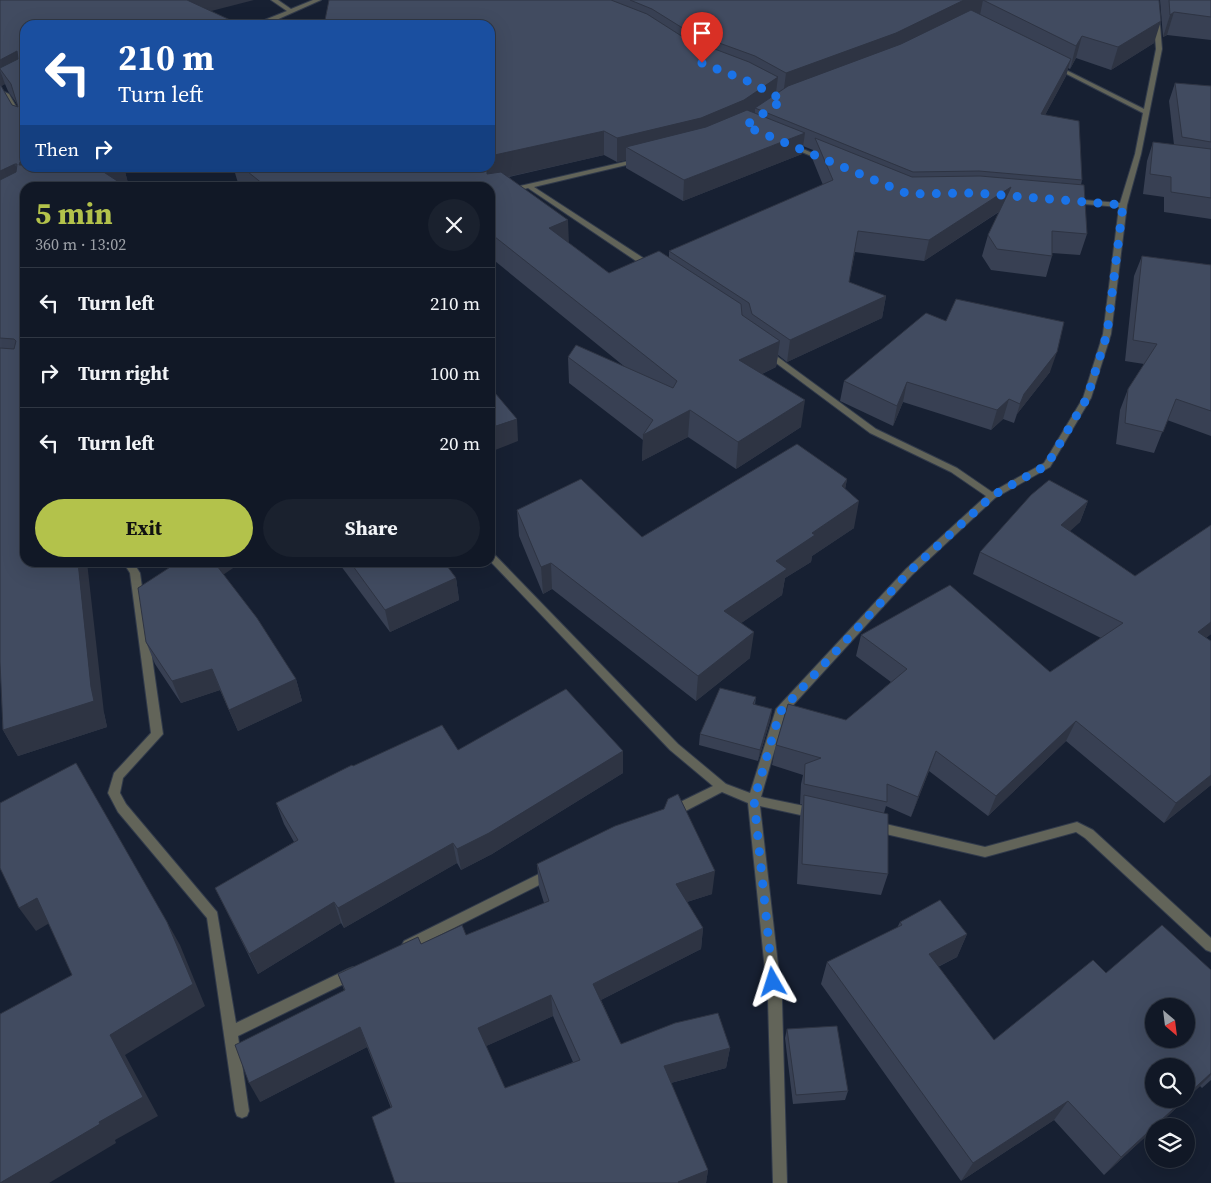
<!DOCTYPE html>
<html lang="en">
<head>
<meta charset="utf-8">
<style>
	body { margin:0; font-family:"Source Serif 4",serif; background:#1a212e; color:#f1f3f6; height:100vh; display:flex; flex-direction:column; font-size:19px; white-space:nowrap }
	* { box-sizing:border-box; margin:0 }
	p { font-size:16px; color:#9ca0a7 }
	.icon { flex:none; width:28px; height:28px; fill:none; stroke:currentColor; stroke-width:2; stroke-linecap:round; stroke-linejoin:round }
	.map { position:relative; flex:1; overflow:hidden }
	.sheet { position:absolute; left:20px; top:182px; width:475px; height:385px; display:flex; flex-direction:column; background:#111826; border-radius:15px; box-shadow:0 5px 20px #0002,0 0 0 1px #303743 }
	.sheet>* { flex:none }
	.top-card { position:absolute; left:20px; top:20px; width:475px; height:152px; border-radius:15px; box-shadow:0 5px 20px #0002,0 0 0 1px #303743; background:#1a4fa0; color:#fff; overflow:hidden }
	.needle { width:32px; rotate:152deg }
	.buttons { position:absolute; left:1145px; top:998px; display:grid; gap:10px }
	.buttons a { display:grid; place-items:center; width:50px; height:50px; border-radius:50%; background:#111826; box-shadow:0 5px 20px #0002,0 0 0 1px #303743; font-size:25px }
	.pin { position:absolute; display:grid; place-items:center; width:42px; height:42px; color:#fff; margin:-51px -21px; border-radius:50% 50% 50% 0; rotate:-45deg; box-shadow:0 0 5px #0007 }
	.pin .icon { rotate:45deg }
	.me { position:absolute; width:55px; margin:-28px; rotate:354deg; stroke-linejoin:round; filter:drop-shadow(0 0 4px #0008) }
	.turn { display:flex; align-items:center; gap:18px; height:105px; padding:0 15px; font-size:22px }
	.turn .icon { width:65px; height:65px; stroke-width:2.5 }
	.turn b { display:block; font-size:35px; line-height:42px }
	.then { display:flex; align-items:center; height:48px; padding:0 15px; background:#0003; gap:10px; font-size:19px }
	.round { display:grid; place-items:center; flex:none; width:52px; height:52px; border-radius:26px; background:#1a212e }
	.overview { display:flex; align-items:center; justify-content:space-between; height:85px; padding:0 15px }
	h1 { font-size:30px; font-weight:700; line-height:38px; color:#b3c24b }
	.button { display:flex; gap:10px; margin-top:auto; padding:10px 15px }
	.button a { flex:1; height:58px; border-radius:30px; background:#b3c24b; color:#111; font-size:20px; font-weight:700; line-height:58px; text-align:center }
	.button a+a { background:#1a212e; color:#f1f3f6 }
	ul { padding:0; list-style:none }
	li { display:flex; align-items:center; gap:15px; height:70px; padding:0 15px; border-top:1px solid #303743 }
	li div { flex:1 }
	li b { display:block; font-size:19px }
	li em { font-style:normal }
	.map>svg:first-child { display:block }
	.lines { fill:none; stroke-linecap:round; stroke-linejoin:round }
	.minor-casing { stroke:#313a4b; stroke-width:2 }
	.minor { fill:#626459; fill-rule:evenodd }
	.wall { fill:#384053; fill-rule:evenodd }
	.shaded-wall { fill:#2e3443 }
	.building { fill:#414b60; stroke:#2e3443; fill-rule:evenodd }
	.route { stroke:#1a73e8; stroke-width:9; stroke-dasharray:0 16.2 }
</style>
</head>
<body>
<div class="map">
<svg width="1211" height="1183" viewBox="0 0 1211 1183">
	<rect width="100%" height="100%" fill="#172032"/>
	<g class="lines">
		<defs>
			<g id="minor">
				<polygon points="271,0 278,0 291,9 313,0 321,0 265,25 259,25 262,21 287,11"/>
				<polygon points="1152,0 1158,0 1162,49 1141,154 1127,205 1111,334 1091,398 1050,467 995,498 912,575 785,714 761,797 814,808 818,809 820,813 818,817 814,818 760,806 782,1000 787,1183 773,1183 768,1000 748,803 722,792 676,816 672,817 668,816 666,812 668,808 713,786 670,750 490,561 490,552 493,553 678,744 726,784 750,793 776,709 906,569 986,496 951,472 870,433 764,354 768,352 771,352 876,429 957,468 992,492 1044,463 1083,398 1103,334 1119,207 1072,203 1069,201 1072,199 1120,203 1135,154 1143,113 1053,67 1058,66 1144,109 1156,49"/>
				<polygon points="0,90 9,94 25,122 25,130 22,128 4,95 0,94"/>
				<polygon points="790,145 794,145 828,160 823,161 790,147"/>
				<polygon points="637,159 640,161 639,162 534,187 654,265 654,269 648,269 528,188 490,197 490,193"/>
				<polygon points="123,562 133,562 140,573 163,734 123,778 120,793 126,804 217,912 236,1023 348,969 353,967 358,969 359,973 358,977 238,1036 249,1111 247,1116 242,1118 237,1116 235,1111 207,918 118,812 108,793 114,773 151,733 130,573"/>
				<polygon points="877,822 985,847 1077,822 1093,830 1211,938 1211,952 1206,950 1085,838 1076,832 985,857 877,832 873,831 871,827 873,823"/>
				<polygon points="549,869 553,870 555,874 553,878 412,949 408,951 404,949 402,945 404,941"/>
			</g>
		</defs>
		<!-- minor casing -->
		<use href="#minor" class="minor-casing"/>
		<!-- minor -->
		<use href="#minor" class="minor"/>
	</g>
	<!-- wall -->
	<g class="wall">
		<path d="M 0,0 L 25,25 L 25,168 L 124,168 L 128,183 L 124,185 L 25,188 L 25,562 L 104,713 L 107,727 L 18,756 L 3,730 L 0,662 ZM 5,84 L 8,91 L 17,104 L 18,107 L 12,105 L 1,86 Z"/>
		<path d="M 329,0 L 1159,0 L 1154,43 L 1111,70 L 1076,58 L 1070,69 L 1068,68 L 1066,76 L 1045,115 L 1082,180 L 1081,185 L 1087,234 L 1080,255 L 1052,253 L 1052,256 L 1046,277 L 991,270 L 982,256 L 988,235 L 999,212 L 924,261 L 855,252 L 849,282 L 886,296 L 882,318 L 787,362 L 778,355 L 776,367 L 762,374 L 801,427 L 736,469 L 688,437 L 642,461 L 643,440 L 569,383 L 568,357 L 625,367 L 490,257 L 490,188 L 244,188 L 238,183 L 235,173 L 232,170 L 231,168 L 490,168 L 490,25 ZM 803,146 L 813,150 L 812,158 L 823,185 L 669,251 L 669,258 L 609,273 L 569,243 L 509,177 L 604,155 L 617,162 L 626,160 L 626,168 L 683,201 L 802,154 Z"/>
		<polygon points="1160,0 1211,0 1211,40 1167,35 1163,37"/>
		<polygon points="1175,83 1211,86 1211,219 1164,212 1164,197 1143,194 1147,161 1153,142 1174,145 1169,101"/>
		<polygon points="1142,256 1211,265 1211,436 1167,420 1154,453 1116,444 1120,410 1128,389 1144,364 1125,361 1134,276"/>
		<polygon points="1050,372 1017,414 1014,423 1003,419 991,430 903,402 893,426 840,401 844,381"/>
		<polygon points="847,479 845,489 854,528 812,556 811,562 785,578 782,595 741,623 750,658 696,701 552,589 543,594 519,536 517,510 642,537"/>
		<polygon points="1088,501 1080,522 1069,531 1135,576 1211,525 1211,634 1206,638 1211,641 1211,785 1164,823 1066,741 988,816 929,771 911,817 886,806 884,813 888,874 881,895 797,884 800,817 802,804 800,804 801,784 803,775 772,765 776,745 846,720 891,682 856,656 861,635 1050,672 1101,638 973,574 980,552"/>
		<polygon points="338,562 444,562 456,578 459,600 390,632"/>
		<polygon points="223,575 296,679 302,701 238,731 220,690 181,703 155,664 146,642"/>
		<polygon points="756,697 755,705 772,709 770,721 758,761 699,745 700,734"/>
		<polygon points="458,750 623,751 623,773 492,854 461,870 457,863 344,928 341,923 258,974 215,888 294,842 284,824 276,803 353,766"/>
		<path d="M 537,864 L 712,894 L 687,902 L 703,928 L 701,949 L 601,1000 L 621,1044 L 730,1048 L 726,1068 L 671,1083 L 708,1170 L 706,1183 L 395,1183 L 391,1108 L 367,1047 L 260,1102 L 344,990 L 338,974 L 421,944 L 466,935 L 544,903 L 539,887 ZM 553,1016 L 573,1062 L 505,1088 L 486,1046 Z"/>
		<polygon points="900,922 967,934 957,957 938,967 994,1040 1106,973 1211,970 1211,1080 1202,1088 1200,1086 1104,1175 1054,1120 961,1181 821,984 827,962 897,928"/>
		<polygon points="787,1029 848,1091 845,1100 793,1104 785,1038"/>
	</g>
	<!-- shaded-wall -->
	<g class="shaded-wall">
		<polygon points="180,0 254,0 184,18"/>
		<polygon points="964,0 1019,0 983,0 980,15 783,96 786,73"/>
		<polygon points="1174,12 1167,35 1163,37 1170,15"/>
		<polygon points="1161,21 1154,43 1111,70 1118,47"/>
		<polygon points="1082,36 1076,58 1070,69 1076,46"/>
		<polygon points="17,51 25,73 0,69 0,60"/>
		<polygon points="1071,59 1066,76 1036,132 1041,114"/>
		<polygon points="0,70 5,84 0,87"/>
		<polygon points="778,77 775,100 755,108 755,114 742,123 626,147 626,160 617,162 617,138"/>
		<polygon points="604,131 604,155 494,180 490,191 483,168 490,168 490,156"/>
		<polygon points="805,133 802,154 683,201 684,180"/>
		<polygon points="25,159 25,168 19,165 20,162"/>
		<polygon points="15,164 24,188 0,200 0,171"/>
		<polygon points="103,168 124,168 128,183 119,188 99,169"/>
		<polygon points="1011,187 1006,207 924,261 929,240"/>
		<polygon points="568,220 569,245 549,228"/>
		<polygon points="886,296 882,318 787,362 790,340"/>
		<polygon points="780,341 776,367 736,386 739,360"/>
		<polygon points="1057,352 1050,372 1017,414 1014,423 1020,404 1024,394"/>
		<polygon points="907,382 903,402 893,426 897,406"/>
		<polygon points="1009,399 1003,419 991,430 997,410"/>
		<polygon points="805,400 801,427 736,469 738,442"/>
		<polygon points="690,410 688,437 642,461 643,435"/>
		<polygon points="517,419 518,441 490,452 490,428"/>
		<polygon points="847,479 842,505 842,486"/>
		<polygon points="859,501 854,528 812,556 811,562 785,578 782,595 721,637 724,611 776,561 812,533"/>
		<polygon points="1088,501 1080,522 1053,547 1061,525"/>
		<polygon points="78,562 87,562 104,713 107,727 18,756 3,730 91,687"/>
		<polygon points="211,562 242,562 217,579"/>
		<polygon points="551,563 552,589 543,594 541,567"/>
		<polygon points="456,578 459,600 390,632 385,610"/>
		<polygon points="1211,622 1211,634 1187,653 1198,632"/>
		<polygon points="754,632 750,658 696,701 698,676"/>
		<polygon points="212,669 220,690 181,703 172,681"/>
		<polygon points="296,679 302,701 238,731 229,710"/>
		<polygon points="772,709 770,721 758,761 760,750"/>
		<polygon points="1076,721 1066,741 988,816 996,796"/>
		<polygon points="623,751 623,773 492,854 461,870 457,849"/>
		<polygon points="936,751 929,771 911,817 918,797"/>
		<polygon points="1211,775 1211,785 1164,823 1176,803"/>
		<polygon points="453,843 457,863 344,928 338,908"/>
		<polygon points="715,871 712,894 674,906 676,884"/>
		<polygon points="37,898 53,921 36,931 19,908"/>
		<polygon points="334,902 341,923 258,974 249,954"/>
		<polygon points="167,922 180,945 205,1006 125,1055 158,1116 115,1140 116,1143 49,1183 0,1183 99,1122 110,1035"/>
		<polygon points="703,928 701,949 593,1004 593,984"/>
		<polygon points="967,934 957,957 919,976 929,954"/>
		<polygon points="551,995 553,1016 482,1048 478,1028"/>
		<polygon points="360,1027 367,1047 260,1102 249,1083"/>
		<polygon points="730,1048 726,1068 663,1085 664,1066"/>
		<polygon points="1211,1073 1211,1075 1200,1086 1157,1126 1154,1126 1184,1099 1186,1099 1186,1096"/>
		<polygon points="1068,1101 1054,1120 961,1181 973,1163"/>
		<polygon points="1154,1126 1154,1129 1104,1175 1121,1157"/>
		<polygon points="708,1170 706,1183 678,1183 678,1182"/>
	</g>
	<!-- building -->
	<g class="building">
		<polygon points="0,0 187,0 241,25 25,25 25,159 20,162 19,165 25,165 25,168 103,168 99,169 128,188 25,188 25,562 78,562 91,687 94,701 3,730 0,662 0,348 14,349 16,341 14,339 0,338 0,180 16,172 17,164 15,164 0,171 0,84 12,105 18,107 11,84 0,69 0,68 18,59 17,51 0,60"/>
		<polygon points="329,0 611,0 647,14 683,37 749,62 778,77 744,100 701,118 617,138 604,131 490,156 490,25 324,25"/>
		<polygon points="630,0 964,0 896,33 786,73 755,56 689,32 652,9"/>
		<polygon points="983,0 1159,0 1161,21 1118,47 1082,36 1076,46"/>
		<polygon points="1169,0 1211,0 1211,17 1174,12 1170,15"/>
		<polygon points="971,10 1071,59 1041,114 1079,121 1082,180 979,171 913,172 755,108 788,86 901,44"/>
		<polygon points="1175,83 1211,86 1211,142 1182,137"/>
		<polygon points="747,110 805,133 684,180 626,147 706,127"/>
		<polygon points="815,138 912,177 980,176 1084,185 1087,234 1052,231 1052,256 997,249 988,235 1011,187 929,240 858,231 849,282 886,296 790,340 752,314 749,303 669,251 833,180"/>
		<polygon points="1153,142 1211,149 1211,198 1171,192 1171,177 1150,174"/>
		<polygon points="243,168 487,168 487,174 501,172 568,220 549,228 609,273 659,251 741,304 742,315 780,341 739,360 805,400 738,442 690,410 643,435 653,420 568,357 576,345 673,388 677,381 490,233 490,188 268,188"/>
		<polygon points="1142,256 1211,265 1211,411 1176,399 1163,432 1125,423 1128,389 1157,344 1133,340"/>
		<polygon points="956,299 1064,322 1057,352 1024,394 1020,404 1009,399 997,410 907,382 897,406 844,381 926,313 946,321"/>
		<polygon points="490,387 517,419 490,428"/>
		<polygon points="797,444 847,479 842,486 859,501 812,533 815,535 776,561 787,569 724,611 754,632 698,676 551,563 541,567 517,510 581,479 642,537"/>
		<polygon points="1049,480 1088,501 1061,525 1135,576 1211,525 1211,622 1198,632 1211,641 1211,775 1176,803 1076,721 996,796 936,751 918,797 887,784 887,802 804,784 805,764 821,758 776,745 788,704 846,720 907,669 861,635 950,585 1050,672 1123,623 980,552 1031,495"/>
		<polygon points="178,562 214,562 257,618 296,679 229,710 212,669 172,681 146,642 138,588"/>
		<polygon points="350,562 444,562 456,578 385,610"/>
		<polygon points="720,688 756,697 753,704 772,709 760,750 700,734"/>
		<polygon points="566,689 623,751 489,833 457,849 453,843 338,908 334,902 249,954 215,888 298,840 276,803 352,765 353,766 442,725 458,750"/>
		<polygon points="76,763 167,922 193,984 110,1035 143,1097 99,1122 100,1124 0,1183 0,1014 72,975 37,898 19,908 0,868 0,803"/>
		<path d="M 678,794 L 715,871 L 676,884 L 703,928 L 593,984 L 621,1044 L 675,1023 L 718,1013 L 730,1048 L 664,1066 L 708,1170 L 678,1182 L 679,1183 L 395,1183 L 372,1117 L 392,1107 L 360,1027 L 249,1083 L 235,1045 L 345,990 L 338,974 L 418,937 L 421,944 L 462,925 L 466,935 L 549,901 L 537,864 L 615,826 L 664,809 L 668,799 ZM 551,995 L 580,1060 L 505,1088 L 478,1028 Z"/>
		<polygon points="804,795 888,814 888,874 802,864"/>
		<path d="M 940,900 L 967,934 L 929,954 L 994,1040 L 1093,960 L 1106,973 L 1162,925 L 1211,970 L 1211,1073 L 1186,1096 L 1186,1066 L 1154,1066 L 1154,1099 L 1184,1099 L 1121,1157 L 1068,1101 L 973,1163 L 827,962 L 902,925 L 900,922 ZM 1154,1006 L 1186,1006 L 1186,1039 L 1154,1039 Z"/>
		<polygon points="837,1026 848,1091 796,1095 787,1029"/>
	</g>
	<g class="lines">
		<!-- route -->
		<polyline class="route" points="702,63 750,82 783,100 745,126 908,194 975,193 1123,205 1107,334 1087,398 1047,465 992,496 909,572 780,712 754,800 773,982"/>
	</g>
</svg>
<div class="buttons">
<a><svg class="needle" viewBox="-14 -14 28 28"><path d="M0-13l5 13h-10z" fill="#e53935"/><path d="M0 13l5-13h-10z" fill="#9ca0a7"/></svg></a>
<a><svg class="icon" aria-label="search" viewBox="0 0 24 24"><circle cx="10" cy="10" r="6"/><path d="M15 15l6 6"/></svg></a>
<a><svg class="icon" aria-label="layers" viewBox="0 0 24 24"><path d="M12 4l9 5-9 5-9-5zM3 14l9 5 9-5"/></svg></a>
</div>
<div class="pin" style="left:702px;top:63px;background:#d93025"><svg class="icon" aria-label="arrive" viewBox="0 0 24 24"><path d="M6 21V4h12l-3 4 3 4H6"/></svg></div>
<svg class="me" style="left:773px;top:982px" viewBox="-20 -20 40 40"><path d="M0-17L14 15 0 8-14 15z" fill="#1a73e8" stroke="#fff" stroke-width="4"/></svg>
<div class="top-card">
<div class="turn"><svg class="icon" aria-label="left" viewBox="0 0 24 24"><path d="M17 20v-9H6M10 6l-5 5 5 5"/></svg><div><b>210 m</b>Turn left</div></div>
<div class="then">Then<svg class="icon" aria-label="right" viewBox="0 0 24 24"><path d="M7 20v-9h11M14 6l5 5-5 5"/></svg></div>
</div>
<section class="sheet">
<div class="overview"><div><h1>5 min</h1><p>360 m · 13:02</p></div><a class="round"><svg class="icon" aria-label="close" viewBox="0 0 24 24"><path d="M6 6l12 12M18 6L6 18"/></svg></a></div>
<ul>
<li><svg class="icon" aria-label="left" viewBox="0 0 24 24"><path d="M17 20v-9H6M10 6l-5 5 5 5"/></svg><div><b>Turn left</b></div><em>210 m</em></li>
<li><svg class="icon" aria-label="right" viewBox="0 0 24 24"><path d="M7 20v-9h11M14 6l5 5-5 5"/></svg><div><b>Turn right</b></div><em>100 m</em></li>
<li><svg class="icon" aria-label="left" viewBox="0 0 24 24"><path d="M17 20v-9H6M10 6l-5 5 5 5"/></svg><div><b>Turn left</b></div><em>20 m</em></li>
</ul>
<div class="button"><a>Exit</a><a>Share</a></div>
</section>
</div>
</body>
</html>
